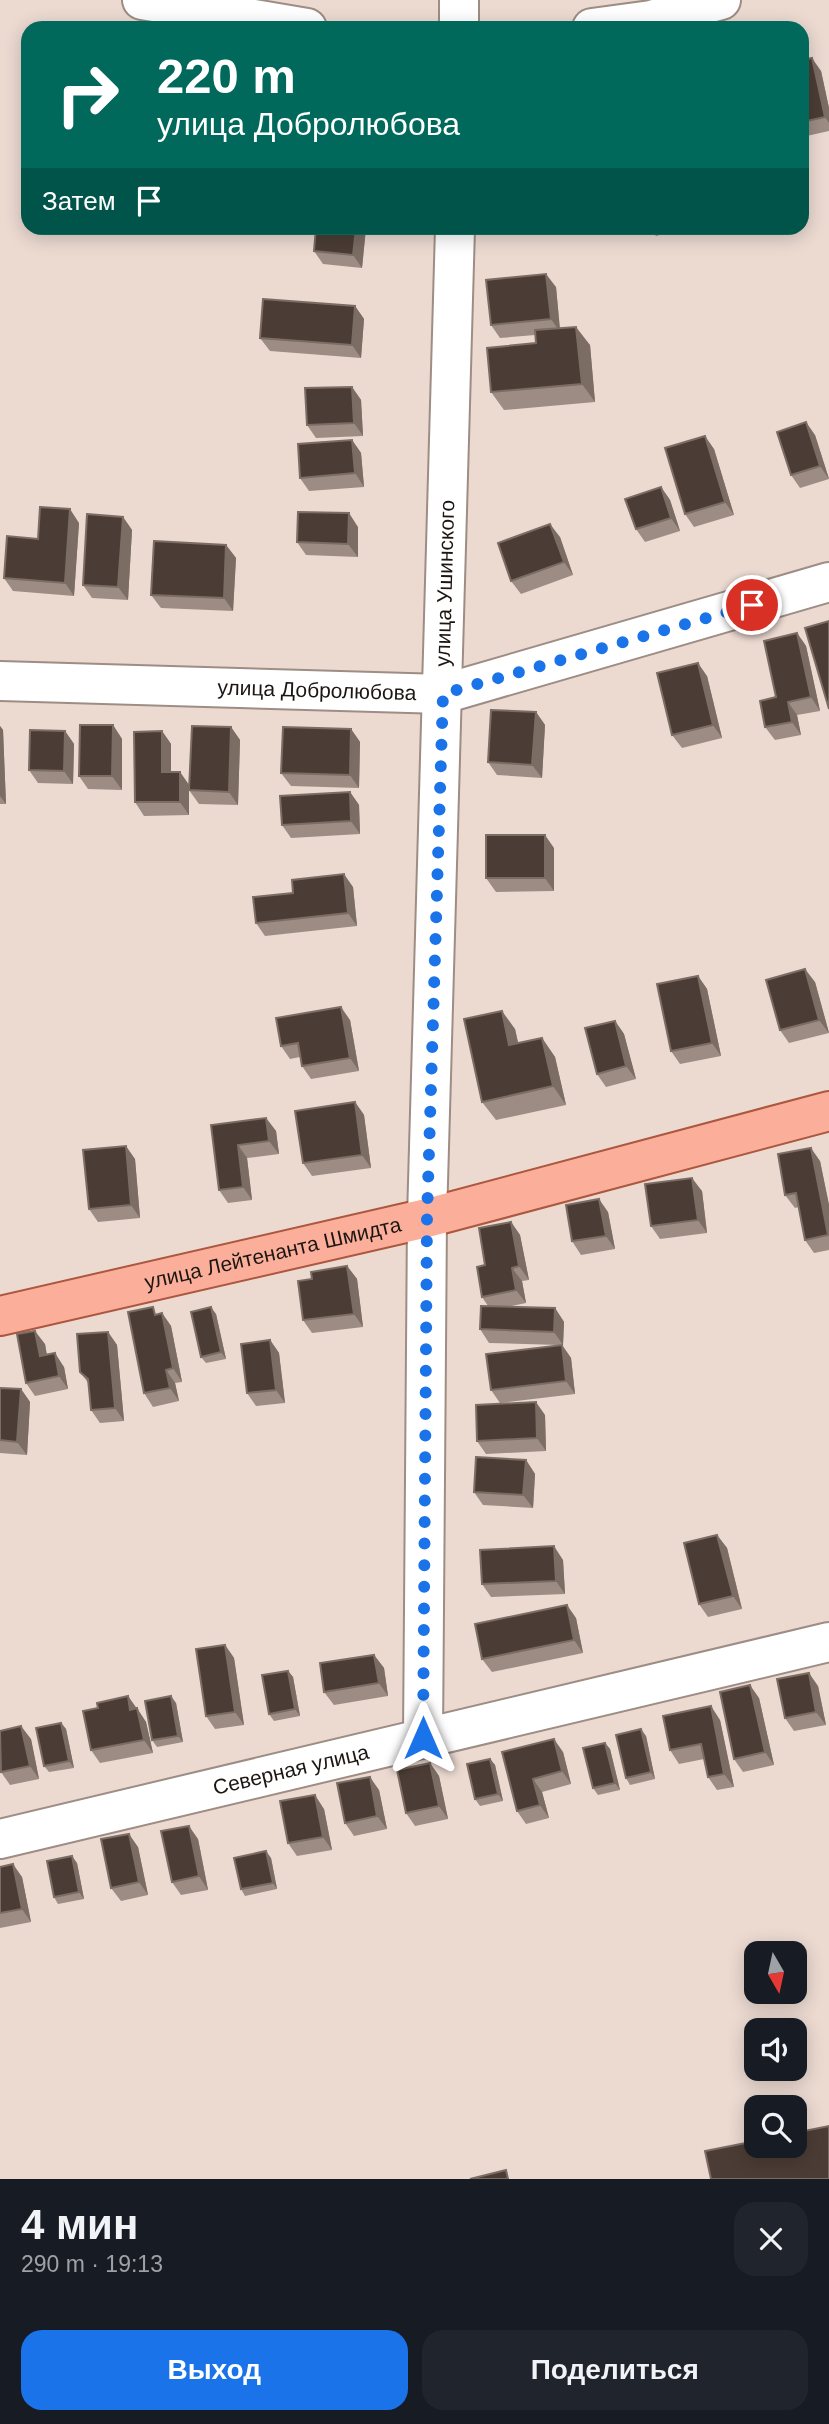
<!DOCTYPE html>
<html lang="ru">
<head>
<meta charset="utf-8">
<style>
	body { margin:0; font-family:Helvetica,sans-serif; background:#20242c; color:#f1f3f6; height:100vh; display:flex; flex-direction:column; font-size:26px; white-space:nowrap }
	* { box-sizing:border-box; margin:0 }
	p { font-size:23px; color:#9ea1a6 }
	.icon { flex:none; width:38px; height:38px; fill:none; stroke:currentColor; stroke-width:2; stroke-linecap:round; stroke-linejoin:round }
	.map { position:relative; height:2179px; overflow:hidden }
	.drawer { display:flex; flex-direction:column; background:#171b24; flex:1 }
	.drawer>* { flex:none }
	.hud { position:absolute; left:21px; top:21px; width:788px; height:214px; border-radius:21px; box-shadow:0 4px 18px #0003; background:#00695c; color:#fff; overflow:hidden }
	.needle { width:46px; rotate:171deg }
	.tools { position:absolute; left:744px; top:1941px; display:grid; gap:14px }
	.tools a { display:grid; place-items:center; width:63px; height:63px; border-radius:14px; background:#171b24; box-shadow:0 4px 18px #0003; font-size:35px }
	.pin { position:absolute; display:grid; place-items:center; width:60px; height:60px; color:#fff; margin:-30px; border:4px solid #fff; border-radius:50%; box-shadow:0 2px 7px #0007 }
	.me { position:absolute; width:77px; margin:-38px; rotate:0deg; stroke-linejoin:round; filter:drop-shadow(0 0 5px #0008) }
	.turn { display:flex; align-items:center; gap:24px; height:147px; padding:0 21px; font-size:32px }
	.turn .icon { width:91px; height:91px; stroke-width:2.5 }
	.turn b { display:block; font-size:49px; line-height:60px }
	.then { display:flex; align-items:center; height:66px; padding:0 21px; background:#0003; gap:14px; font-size:26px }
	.round { display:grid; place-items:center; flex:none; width:74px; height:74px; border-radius:21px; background:#20242c }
	.overview { display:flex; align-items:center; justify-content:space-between; height:119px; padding:0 21px }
	h1 { font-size:42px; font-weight:600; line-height:52px }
	.primary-button { display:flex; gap:14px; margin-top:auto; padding:14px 21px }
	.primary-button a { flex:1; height:80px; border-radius:21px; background:#1a73e8; color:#fff; font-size:28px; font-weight:600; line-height:80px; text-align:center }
	.primary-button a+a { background:#20242c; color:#f1f3f6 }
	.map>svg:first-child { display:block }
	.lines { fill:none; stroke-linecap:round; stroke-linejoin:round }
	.minor-casing { stroke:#9d8d84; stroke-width:42 }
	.major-casing { stroke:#ac573f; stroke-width:42 }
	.minor { stroke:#fff; stroke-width:38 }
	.major { stroke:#fbaf9a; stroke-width:38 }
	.wall { fill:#9c8c83 }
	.shaded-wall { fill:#7b6c64 }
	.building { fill:#4b3d35; stroke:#7b6c64; stroke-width:2 }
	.route { stroke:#1a73e8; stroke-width:12; stroke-dasharray:0 21.6 }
	.labels { text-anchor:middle; stroke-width:7; stroke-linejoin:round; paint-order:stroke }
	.street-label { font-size:21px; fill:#1c1613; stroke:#ecdad1 }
</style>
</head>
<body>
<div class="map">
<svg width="829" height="2179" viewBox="0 0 829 2179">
	<rect width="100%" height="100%" fill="#ecdad1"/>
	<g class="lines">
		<defs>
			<g id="minor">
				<polyline points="142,0 307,28"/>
				<polyline points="459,0 459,28"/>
				<polyline points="592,28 651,20 721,0"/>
				<path id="s1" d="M 0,681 L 443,694 L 829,582"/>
				<path id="s2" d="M 423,1738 L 427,1218 L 455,228"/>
				<path id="s3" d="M 0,1839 L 829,1642"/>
			</g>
			<g id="major">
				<path id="s4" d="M 0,1316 L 427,1218 L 829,1111"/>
			</g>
		</defs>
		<!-- minor casing -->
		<use href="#minor" class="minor-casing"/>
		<!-- major casing -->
		<use href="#major" class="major-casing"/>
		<!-- minor -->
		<use href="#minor" class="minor"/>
		<!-- major -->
		<use href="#major" class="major"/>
	</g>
	<!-- wall -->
	<g class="wall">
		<polygon points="802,60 821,71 829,108 829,131 802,137"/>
		<polygon points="366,228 362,268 323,264 314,251"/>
		<polygon points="649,228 685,228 656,236"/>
		<polygon points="556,287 560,328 590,345 595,402 504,410 491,392 536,343 535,335 500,338 491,325"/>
		<polygon points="355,306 364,319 361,358 270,351 260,338"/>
		<polygon points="352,387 361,400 363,436 316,438 307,425"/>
		<polygon points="815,435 829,479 800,488 791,475"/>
		<polygon points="352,440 361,453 364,487 309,491 300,478"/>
		<polygon points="714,449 734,515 694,527 685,514"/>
		<polygon points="661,487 670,500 680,531 645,542 636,529"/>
		<polygon points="123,517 132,530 128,600 92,598 83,585"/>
		<polygon points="79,523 74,596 13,591 4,578 38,539"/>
		<polygon points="358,527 358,557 306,555 297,542"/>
		<polygon points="560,537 573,575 521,594 511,581"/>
		<polygon points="226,545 236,558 233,611 161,608 151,595"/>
		<polygon points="797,633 806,646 820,711 797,715 801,735 775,740 765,727"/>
		<polygon points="707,676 722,738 682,748 672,735"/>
		<polygon points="536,712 545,725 542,778 497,775 488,762"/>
		<polygon points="113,725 122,739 122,790 88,789 79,776"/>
		<polygon points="0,726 3,730 6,804 0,804"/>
		<polygon points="231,727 240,740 238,805 199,804 189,790"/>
		<polygon points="351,729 360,742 359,788 291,786 281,773"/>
		<polygon points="65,731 74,744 73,784 38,783 29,770"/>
		<polygon points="162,731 171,744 171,772 180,772 189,785 189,815 144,816 135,802"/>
		<polygon points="350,792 359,805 360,834 291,838 282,825"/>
		<polygon points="554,848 554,891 496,892 486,878"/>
		<polygon points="353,887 357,926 265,936 256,923"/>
		<polygon points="698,976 707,989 721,1056 680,1064 671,1051"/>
		<polygon points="815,982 829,1033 789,1043 780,1030"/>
		<polygon points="350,1020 359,1071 311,1079 302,1066 300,1057 290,1059 281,1046"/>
		<polygon points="615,1021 624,1034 636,1079 606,1087 597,1074"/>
		<polygon points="515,1029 518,1043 542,1038 555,1057 566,1105 496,1120 482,1102"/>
		<polygon points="355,1102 364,1115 371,1168 312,1176 303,1163"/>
		<polygon points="266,1118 276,1131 279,1154 247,1158 252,1200 228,1203 219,1190 211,1125"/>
		<polygon points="135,1159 140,1218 98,1222 89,1209"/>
		<polygon points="820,1161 829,1205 829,1250 814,1253 805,1240 799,1207 795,1208 785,1195"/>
		<polygon points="702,1191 707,1233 660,1239 651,1226"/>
		<polygon points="608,1212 615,1249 581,1255 572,1241"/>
		<polygon points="511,1222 520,1235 529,1280 522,1281 526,1303 507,1307 555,1308 564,1322 563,1345 562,1345 571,1358 575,1394 500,1403 491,1390 559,1345 489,1343 480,1329 488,1306 482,1297 485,1265"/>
		<polygon points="347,1266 357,1279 363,1327 312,1333 303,1320 312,1279"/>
		<polygon points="162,1313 171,1326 182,1382 175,1383 179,1401 153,1407 144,1393 158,1314"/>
		<polygon points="216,1314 226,1359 206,1363 201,1357"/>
		<polygon points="108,1332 117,1345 124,1421 100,1423 91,1410 89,1384 80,1372"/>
		<polygon points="270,1340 279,1353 285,1403 256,1406 247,1393"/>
		<polygon points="45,1344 47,1355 64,1367 68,1389 35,1396 26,1383"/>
		<polygon points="0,1388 21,1389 30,1402 27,1455 0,1453"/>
		<polygon points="545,1415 546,1451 486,1454 477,1441"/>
		<polygon points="526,1460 535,1474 533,1508 483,1505 474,1492"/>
		<polygon points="717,1535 727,1548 742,1609 708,1617 699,1604"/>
		<polygon points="563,1560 565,1594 491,1597 482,1584"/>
		<polygon points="576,1618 583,1653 492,1672 482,1659"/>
		<polygon points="225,1645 234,1658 244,1725 215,1729 206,1716"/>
		<polygon points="374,1655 384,1668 388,1696 334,1705 324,1692"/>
		<polygon points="288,1671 293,1677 300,1716 274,1721 269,1714"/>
		<polygon points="818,1686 826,1725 794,1731 785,1718"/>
		<polygon points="128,1696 146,1722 153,1753 100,1763 91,1750 98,1708"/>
		<polygon points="759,1698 774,1765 743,1772 734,1759"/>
		<polygon points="176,1703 183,1742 157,1747 152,1740"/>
		<polygon points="720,1720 734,1787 717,1790 708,1777 704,1759 679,1764 670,1750"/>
		<polygon points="61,1723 66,1729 74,1768 49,1772 44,1766"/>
		<polygon points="646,1736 655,1779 630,1785 626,1778"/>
		<polygon points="31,1739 39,1779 10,1785 1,1772"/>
		<polygon points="605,1743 610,1749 620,1790 598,1795 593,1788"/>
		<polygon points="502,1752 563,1752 571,1784 542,1792 549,1818 526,1824 517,1811"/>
		<polygon points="490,1759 495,1765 503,1801 480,1806 475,1799"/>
		<polygon points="430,1763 439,1776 448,1819 415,1826 406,1813"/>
		<polygon points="379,1790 387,1829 354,1836 345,1823"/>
		<polygon points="324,1809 332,1850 297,1856 288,1843"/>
		<polygon points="198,1839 208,1890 181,1895 172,1882"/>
		<polygon points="138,1847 148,1895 121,1901 111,1888"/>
		<polygon points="271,1858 277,1889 245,1896 241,1889"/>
		<polygon points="77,1863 84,1899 58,1904 54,1897"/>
		<polygon points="0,1867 22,1877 31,1922 0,1928"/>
	</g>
	<!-- shaded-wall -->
	<g class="shaded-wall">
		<polygon points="812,58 821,71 829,108 829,123 825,117"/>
		<polygon points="356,228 366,228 362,268 353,255"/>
		<polygon points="546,274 556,287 560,332 551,319"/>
		<polygon points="355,306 364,319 361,358 352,345"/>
		<polygon points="576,327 590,345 595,402 582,384"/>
		<polygon points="352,387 361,400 363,436 354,423"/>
		<polygon points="806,422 815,435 829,479 820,466"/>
		<polygon points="705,436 714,449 734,515 725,502"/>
		<polygon points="352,440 361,453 364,487 355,473"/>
		<polygon points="661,487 670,500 680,531 671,518"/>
		<polygon points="70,509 79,523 74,596 65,583"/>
		<polygon points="349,513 358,527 358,557 348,544"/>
		<polygon points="123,517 132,530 128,600 118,587"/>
		<polygon points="550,524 560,537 573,575 564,562"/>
		<polygon points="226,545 236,558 233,611 224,598"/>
		<polygon points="797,633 806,646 820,711 811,697"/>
		<polygon points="698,663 707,676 722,738 713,725"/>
		<polygon points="788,702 797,715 801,735 792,722"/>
		<polygon points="536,712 545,725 542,778 532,765"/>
		<polygon points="113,725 122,739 122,790 112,776"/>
		<polygon points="0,726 3,730 6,804 0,796"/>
		<polygon points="231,727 240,740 238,805 229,792"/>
		<polygon points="351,729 360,742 359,788 350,775"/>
		<polygon points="65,731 74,744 73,784 64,771"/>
		<polygon points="162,731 171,744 171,785 162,772"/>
		<polygon points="180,772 189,785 189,815 180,802"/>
		<polygon points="350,792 359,805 360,834 351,821"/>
		<polygon points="545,835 554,848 554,891 545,878"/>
		<polygon points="344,874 353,887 357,926 348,913"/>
		<polygon points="805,969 815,982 829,1033 819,1020"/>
		<polygon points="698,976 707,989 721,1056 712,1043"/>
		<polygon points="341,1007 350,1020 359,1071 350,1058"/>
		<polygon points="502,1011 515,1029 523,1064 509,1045"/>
		<polygon points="615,1021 624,1034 636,1079 626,1066"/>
		<polygon points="542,1038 555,1057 566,1105 553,1086"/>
		<polygon points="355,1102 364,1115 371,1168 362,1155"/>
		<polygon points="266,1118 276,1131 279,1154 269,1141"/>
		<polygon points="238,1145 247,1158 252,1200 243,1187"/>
		<polygon points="126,1146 135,1159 140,1218 131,1205"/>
		<polygon points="811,1148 820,1161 829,1205 829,1236"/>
		<polygon points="692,1178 702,1191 707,1233 698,1220"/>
		<polygon points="599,1199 608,1212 615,1249 606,1236"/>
		<polygon points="511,1222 520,1235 529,1280 519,1266"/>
		<polygon points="347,1266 357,1279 363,1327 354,1314"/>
		<polygon points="512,1268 522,1281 526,1303 516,1290"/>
		<polygon points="211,1307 216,1314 226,1359 221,1352"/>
		<polygon points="555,1308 564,1322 563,1345 554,1332"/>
		<polygon points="162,1313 171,1326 182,1382 173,1368"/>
		<polygon points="35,1331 45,1344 49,1369 40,1356"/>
		<polygon points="108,1332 117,1345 124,1421 115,1408"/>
		<polygon points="270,1340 279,1353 285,1403 276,1390"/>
		<polygon points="562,1345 571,1358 575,1394 566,1381"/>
		<polygon points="55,1353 64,1367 68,1389 59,1376"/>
		<polygon points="166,1370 175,1383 179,1401 170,1388"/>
		<polygon points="21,1389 30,1402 27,1455 17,1442"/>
		<polygon points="536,1402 545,1415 546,1451 537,1438"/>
		<polygon points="526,1460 535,1474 533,1508 523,1495"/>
		<polygon points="717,1535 727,1548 742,1609 733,1596"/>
		<polygon points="554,1546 563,1560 565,1594 556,1581"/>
		<polygon points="567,1605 576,1618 583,1653 574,1640"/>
		<polygon points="225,1645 234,1658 244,1725 235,1712"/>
		<polygon points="374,1655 384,1668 388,1696 379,1683"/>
		<polygon points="288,1671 293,1677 300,1716 295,1709"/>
		<polygon points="809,1673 818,1686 826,1725 816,1712"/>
		<polygon points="750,1685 759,1698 774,1765 765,1752"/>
		<polygon points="128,1696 137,1709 130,1710"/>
		<polygon points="171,1696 176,1703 183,1742 178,1736"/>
		<polygon points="711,1706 720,1720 734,1787 724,1774"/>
		<polygon points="137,1708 146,1722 153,1753 144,1740"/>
		<polygon points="61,1723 66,1729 74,1768 69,1761"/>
		<polygon points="21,1726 31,1739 39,1779 30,1766"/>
		<polygon points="641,1729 646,1736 655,1779 651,1772"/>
		<polygon points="554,1739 563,1752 571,1784 562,1771"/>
		<polygon points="605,1743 610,1749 620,1790 615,1783"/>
		<polygon points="490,1759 495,1765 503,1801 498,1794"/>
		<polygon points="430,1763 439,1776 448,1819 439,1806"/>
		<polygon points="370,1777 379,1790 387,1829 377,1816"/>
		<polygon points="533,1779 542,1792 549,1818 540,1805"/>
		<polygon points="315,1795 324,1809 332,1850 323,1837"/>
		<polygon points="189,1826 198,1839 208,1890 199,1876"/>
		<polygon points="129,1834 138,1847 148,1895 139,1882"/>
		<polygon points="266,1851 271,1858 277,1889 273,1883"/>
		<polygon points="72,1856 77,1863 84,1899 79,1892"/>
		<polygon points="13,1864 22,1877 31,1922 22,1909"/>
	</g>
	<!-- building -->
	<g class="building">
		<polygon points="812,58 825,117 802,122 802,60"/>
		<polygon points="316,228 356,228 353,255 314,251"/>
		<polygon points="546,274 551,319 491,325 486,280"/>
		<polygon points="263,299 355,306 352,345 260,338"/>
		<polygon points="576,327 582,384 491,392 487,348 536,343 535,330"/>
		<polygon points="352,387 354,423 307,425 305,388"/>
		<polygon points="806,422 820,466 791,475 777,432"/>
		<polygon points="705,436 725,502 685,514 665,448"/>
		<polygon points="352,440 355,473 300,478 298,444"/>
		<polygon points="661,487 671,518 636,529 625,499"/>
		<polygon points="40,507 70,509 65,583 4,578 7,536 38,539"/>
		<polygon points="298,512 349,513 348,544 297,542"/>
		<polygon points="87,514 123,517 118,587 83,585"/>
		<polygon points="550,524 564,562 511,581 498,543"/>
		<polygon points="154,541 226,545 224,598 151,595"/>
		<polygon points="829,621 829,709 805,628"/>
		<polygon points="797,633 811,697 788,702 792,722 765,727 760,701 776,697 764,641"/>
		<polygon points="698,663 713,725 672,735 657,673"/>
		<polygon points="491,710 536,712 532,765 488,762"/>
		<polygon points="80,725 113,725 112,776 79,776"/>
		<polygon points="192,726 231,727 229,792 189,790"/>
		<polygon points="283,727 351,729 350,775 281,773"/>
		<polygon points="30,730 65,731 64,771 29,770"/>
		<polygon points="162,731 162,772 180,772 180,802 135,802 134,732"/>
		<polygon points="350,792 351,821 282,825 280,796"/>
		<rect x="486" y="835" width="59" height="43"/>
		<polygon points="344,874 348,913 256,923 253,897 293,893 292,880"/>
		<polygon points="805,969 819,1020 780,1030 766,980"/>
		<polygon points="698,976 712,1043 671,1051 657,984"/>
		<polygon points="341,1007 350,1058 302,1066 298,1043 281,1046 276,1018"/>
		<polygon points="502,1011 509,1045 542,1038 553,1086 482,1102 464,1019"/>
		<polygon points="615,1021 626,1066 597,1074 585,1028"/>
		<polygon points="355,1102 362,1155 303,1163 295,1111"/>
		<polygon points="266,1118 269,1141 238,1145 243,1187 219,1190 211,1125"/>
		<polygon points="126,1146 131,1205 89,1209 83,1150"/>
		<polygon points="811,1148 828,1235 805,1240 796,1193 785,1195 778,1154"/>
		<polygon points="692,1178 698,1220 651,1226 645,1184"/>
		<polygon points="599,1199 606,1236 572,1241 566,1205"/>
		<polygon points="511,1222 519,1266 512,1268 516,1290 482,1297 477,1267 485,1265 479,1228"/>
		<polygon points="347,1266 354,1314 303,1320 298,1281 312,1279 311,1272"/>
		<polygon points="481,1306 555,1308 554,1332 480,1329"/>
		<polygon points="153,1307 155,1315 162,1313 173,1368 166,1370 170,1388 144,1393 128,1312"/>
		<polygon points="211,1307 221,1352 201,1357 191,1312"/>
		<polygon points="35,1331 40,1356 55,1353 59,1376 26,1383 17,1334"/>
		<polygon points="108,1332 115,1408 91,1410 88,1379 80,1372 77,1334"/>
		<polygon points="270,1340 276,1390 247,1393 241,1344"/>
		<polygon points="562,1345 566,1381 491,1390 486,1354"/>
		<polygon points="0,1388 21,1389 17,1442 0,1440"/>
		<polygon points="536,1402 537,1438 477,1441 476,1405"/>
		<polygon points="476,1457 526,1460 523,1495 474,1492"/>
		<polygon points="717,1535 733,1596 699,1604 684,1543"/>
		<polygon points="554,1546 556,1581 482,1584 480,1550"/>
		<polygon points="567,1605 574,1640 482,1659 475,1624"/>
		<polygon points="225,1645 235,1712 206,1716 196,1649"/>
		<polygon points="374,1655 379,1683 324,1692 320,1663"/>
		<polygon points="288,1671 295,1709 269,1714 262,1675"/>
		<polygon points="809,1673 816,1712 785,1718 777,1679"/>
		<polygon points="750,1685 765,1752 734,1759 720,1692"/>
		<polygon points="128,1696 130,1710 137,1708 144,1740 91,1750 83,1711 98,1708 97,1703"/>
		<polygon points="171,1696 178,1736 152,1740 145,1701"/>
		<polygon points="711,1706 724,1774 708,1777 701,1744 670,1750 663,1716"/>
		<polygon points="61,1723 69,1761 44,1766 36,1728"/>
		<polygon points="21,1726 30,1766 1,1772 0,1731"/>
		<polygon points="641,1729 651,1772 626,1778 616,1735"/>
		<polygon points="554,1739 562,1771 533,1779 540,1805 517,1811 502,1752"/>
		<polygon points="605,1743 615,1783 593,1788 583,1748"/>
		<polygon points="490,1759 498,1794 475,1799 467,1764"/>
		<polygon points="430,1763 439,1806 406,1813 397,1770"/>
		<polygon points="370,1777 377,1816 345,1823 337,1783"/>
		<polygon points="315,1795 323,1837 288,1843 280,1801"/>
		<polygon points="189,1826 199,1876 172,1882 161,1831"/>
		<polygon points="129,1834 139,1882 111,1888 101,1839"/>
		<polygon points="266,1851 273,1883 241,1889 234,1858"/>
		<polygon points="72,1856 79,1892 54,1897 47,1861"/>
		<polygon points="13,1864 22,1909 0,1913 0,1867"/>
		<polygon points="829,2126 829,2179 711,2179 705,2151 756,2141 756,2146 794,2146 794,2133"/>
		<polygon points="506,2170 508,2179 470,2179"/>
	</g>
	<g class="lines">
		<!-- route -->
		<polyline class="route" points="423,1738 427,1218 443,694 752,605"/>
	</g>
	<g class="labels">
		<!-- street labels -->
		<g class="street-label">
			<text dy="7" stroke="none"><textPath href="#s2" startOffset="1155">улица Ушинского</textPath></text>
			<text dy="7" stroke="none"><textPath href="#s1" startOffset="317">улица Добролюбова</textPath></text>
			<text dy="7" stroke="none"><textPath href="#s4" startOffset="280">улица Лейтенанта Шмидта</textPath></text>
			<text dy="7" stroke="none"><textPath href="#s3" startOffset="299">Северная улица</textPath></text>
		</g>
	</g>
</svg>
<div class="tools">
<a><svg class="needle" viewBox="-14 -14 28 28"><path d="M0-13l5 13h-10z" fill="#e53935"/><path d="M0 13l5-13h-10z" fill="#9ea1a6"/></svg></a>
<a><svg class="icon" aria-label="sound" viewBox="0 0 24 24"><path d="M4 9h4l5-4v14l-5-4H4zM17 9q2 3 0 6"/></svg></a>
<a><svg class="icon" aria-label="search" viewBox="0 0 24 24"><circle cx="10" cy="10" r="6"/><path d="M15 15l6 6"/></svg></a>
</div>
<div class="pin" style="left:752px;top:605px;background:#d93025"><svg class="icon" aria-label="arrive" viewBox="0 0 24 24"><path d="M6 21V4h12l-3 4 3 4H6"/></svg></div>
<svg class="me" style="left:423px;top:1738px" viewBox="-20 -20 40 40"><path d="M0-17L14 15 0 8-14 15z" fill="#1a73e8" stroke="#fff" stroke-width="4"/></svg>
<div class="hud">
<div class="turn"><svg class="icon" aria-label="right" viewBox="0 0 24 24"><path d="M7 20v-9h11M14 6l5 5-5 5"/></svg><div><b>220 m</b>улица Добролюбова</div></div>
<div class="then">Затем<svg class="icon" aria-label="arrive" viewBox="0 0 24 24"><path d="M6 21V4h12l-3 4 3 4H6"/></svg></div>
</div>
</div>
<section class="drawer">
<div class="overview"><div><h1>4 мин</h1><p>290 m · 19:13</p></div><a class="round"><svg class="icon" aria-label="close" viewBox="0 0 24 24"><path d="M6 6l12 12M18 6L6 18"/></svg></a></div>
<div class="primary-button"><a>Выход</a><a>Поделиться</a></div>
</section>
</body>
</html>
